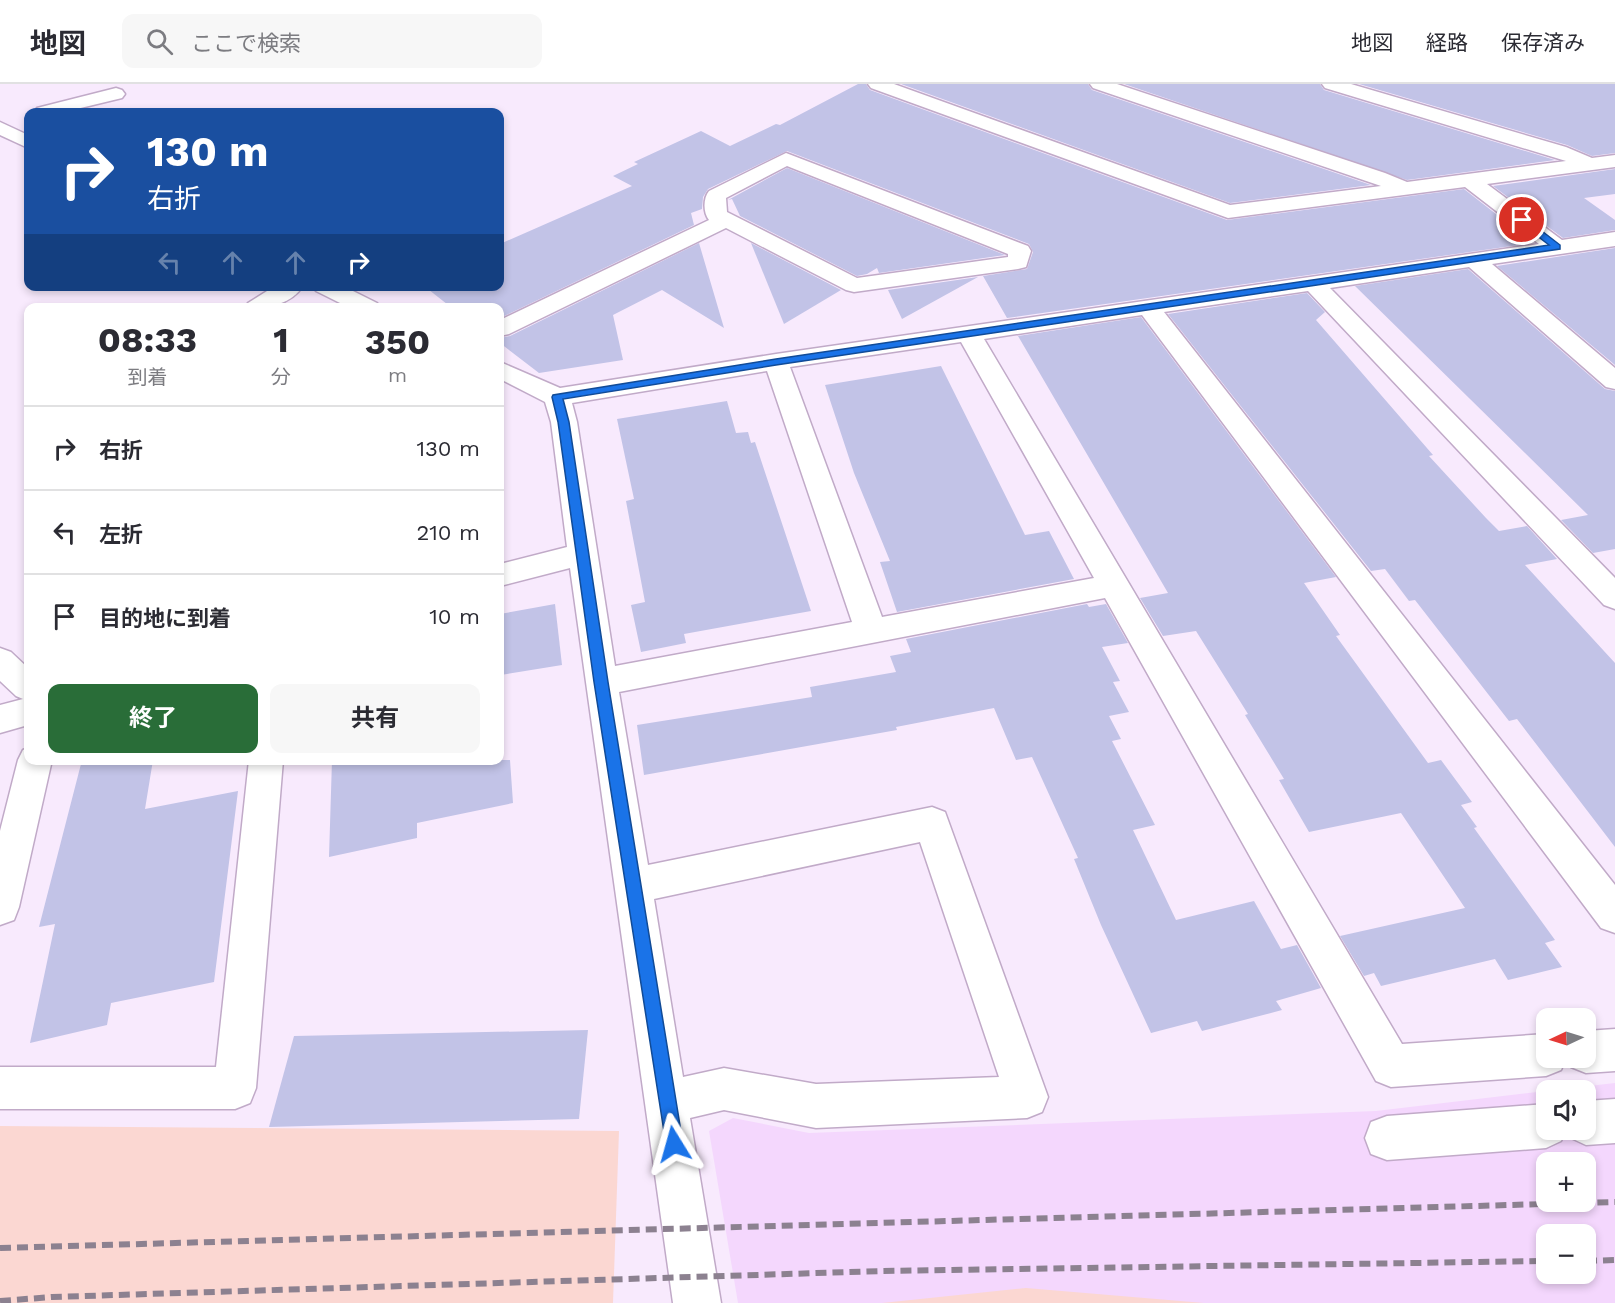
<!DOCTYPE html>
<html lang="ja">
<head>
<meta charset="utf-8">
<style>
	body { margin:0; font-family:"Work Sans","Noto Sans JP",sans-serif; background:#f7f7f7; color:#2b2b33; height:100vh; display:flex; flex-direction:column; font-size:22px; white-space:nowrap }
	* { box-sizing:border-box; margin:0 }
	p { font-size:20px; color:#7c7c81 }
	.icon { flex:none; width:33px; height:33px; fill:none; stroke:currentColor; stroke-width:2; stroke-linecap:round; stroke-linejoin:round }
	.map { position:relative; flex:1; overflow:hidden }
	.sheet { position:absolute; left:24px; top:219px; width:480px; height:462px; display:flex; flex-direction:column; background:#fff; border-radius:12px; box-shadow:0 3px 9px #0003 }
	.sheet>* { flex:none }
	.banner { position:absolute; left:24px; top:24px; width:480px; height:183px; border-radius:12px; box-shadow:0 3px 9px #0003; background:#1a4fa0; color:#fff; overflow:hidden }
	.needle { width:39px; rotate:266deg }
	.buttons { position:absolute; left:1536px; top:924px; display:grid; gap:12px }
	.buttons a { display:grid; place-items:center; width:60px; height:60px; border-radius:12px; background:#fff; box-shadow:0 3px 9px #0003; font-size:30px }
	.pin { position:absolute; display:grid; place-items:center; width:51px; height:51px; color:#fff; margin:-26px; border:3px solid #fff; border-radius:50%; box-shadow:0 2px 6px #0007 }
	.me { position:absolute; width:66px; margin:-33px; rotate:352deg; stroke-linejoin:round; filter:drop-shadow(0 0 4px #0008) }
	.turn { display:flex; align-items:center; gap:21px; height:126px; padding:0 24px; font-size:27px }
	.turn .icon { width:78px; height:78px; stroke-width:2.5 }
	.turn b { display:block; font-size:42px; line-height:51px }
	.lanes { display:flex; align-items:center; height:57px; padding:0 24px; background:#0003; justify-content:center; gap:30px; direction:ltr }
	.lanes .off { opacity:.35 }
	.eta { display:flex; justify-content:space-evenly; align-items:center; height:102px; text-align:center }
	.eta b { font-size:36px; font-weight:700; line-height:42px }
	.cta { display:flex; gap:12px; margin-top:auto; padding:12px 24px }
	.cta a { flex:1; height:69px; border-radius:12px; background:#296d38; color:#fff; font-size:24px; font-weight:700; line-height:69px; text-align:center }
	.cta a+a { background:#f7f7f7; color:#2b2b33 }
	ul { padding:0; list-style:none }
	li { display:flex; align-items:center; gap:18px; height:84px; padding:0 24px; border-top:2px solid #e1e1e2 }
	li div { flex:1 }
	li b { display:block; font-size:22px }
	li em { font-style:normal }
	header { display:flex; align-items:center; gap:36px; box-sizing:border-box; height:84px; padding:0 30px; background:#fff; border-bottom:2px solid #e1e1e2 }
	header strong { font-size:28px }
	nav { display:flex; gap:33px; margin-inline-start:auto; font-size:21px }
	.search { width:420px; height:54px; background:#f7f7f7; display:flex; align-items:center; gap:15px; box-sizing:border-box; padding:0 21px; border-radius:12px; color:#7c7c81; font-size:22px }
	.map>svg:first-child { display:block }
	.built { fill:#f4d7fd; fill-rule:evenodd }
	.green { fill:#fbd7d2 }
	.building { fill:#c2c3e7 }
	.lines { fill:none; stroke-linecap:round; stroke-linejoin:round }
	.minor-casing { stroke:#c1aac8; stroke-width:3 }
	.minor { fill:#fff; fill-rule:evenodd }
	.rail { stroke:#8c8190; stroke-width:6; stroke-dasharray:11 6; stroke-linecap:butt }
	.route { fill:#1a73e8; stroke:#114b97; stroke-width:1.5 }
</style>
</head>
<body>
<header>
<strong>地図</strong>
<div class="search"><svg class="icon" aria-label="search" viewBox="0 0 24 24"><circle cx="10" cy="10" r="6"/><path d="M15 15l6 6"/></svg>ここで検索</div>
<nav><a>地図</a><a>経路</a><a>保存済み</a></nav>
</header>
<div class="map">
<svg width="1615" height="1219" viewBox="0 0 1615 1219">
	<rect width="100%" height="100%" fill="#f8eafd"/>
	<!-- built -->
	<path class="built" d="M 1615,999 L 1615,1219 L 738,1219 L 709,1047 L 733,1034 L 809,1049 L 1376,1027 L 1546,1007 L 1546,1046 L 1586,1046 L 1586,1006 L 1553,1006 ZM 1546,1078 L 1586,1078 L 1586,1118 L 1546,1118 ZM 1546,1150 L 1586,1150 L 1586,1190 L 1546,1190 Z"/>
	<!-- green -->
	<g class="green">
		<polygon points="0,1042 619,1047 613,1219 0,1219"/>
		<polygon points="1026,1204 1204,1219 882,1219"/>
	</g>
	<!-- building -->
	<g class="building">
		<polygon points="858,0 866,0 870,6 1227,136 1464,105 1533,159 1007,234 983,192 1027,185 1033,168 1029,160 787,67 708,105 703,113 702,125 691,129 694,141 500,234 500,224 452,224 424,202 500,202 500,160 632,102 613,92 638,80 634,78 701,47 730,62 776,40 780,41"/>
		<polygon points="901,0 1088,0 1092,6 1371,101 1230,119"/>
		<polygon points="1124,0 1320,0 1324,6 1555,76 1407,96"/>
		<polygon points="1359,0 1615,0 1615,69 1592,72 1567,61"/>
		<polygon points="787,84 1005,171 879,189 877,184 867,190 857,192 740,132 732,115 728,116"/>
		<polygon points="1615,85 1615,110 1584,114 1615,136 1615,146 1563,154 1493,102"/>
		<polygon points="699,159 724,244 662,206 613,231 623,276 539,289 500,259 500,254 510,252"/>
		<polygon points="751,159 841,206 784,240"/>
		<polygon points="1615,164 1615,281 1497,182"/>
		<polygon points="1468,185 1605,305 1615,307 1615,465 1593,469 1561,436 1588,431 1355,202"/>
		<polygon points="978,193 902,235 888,206"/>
		<polygon points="1307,209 1325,228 1316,236 1433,371 1429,372 1486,434 1499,447 1527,442 1557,475 1525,481 1615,579 1615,763 1517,635 1509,637 1415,516 1409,517 1385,485 1371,487 1168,230"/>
		<polygon points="1141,233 1336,493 1304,499 1340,551 1336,552 1428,679 1441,676 1472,718 1461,721 1477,743 1474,744 1555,856 1545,859 1562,883 1508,896 1495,875 1381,902 1374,889 1364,892 1340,852 1465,824 1401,729 1309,748 1279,696 1284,695 1245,631 1248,630 1196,547 1163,552 1140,514 1168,509 1018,252"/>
		<polygon points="941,282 1025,451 1049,447 1074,495 897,528 880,478 890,477 854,389 825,301"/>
		<polygon points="727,317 736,349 748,348 751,359 755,358 811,527 684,550 686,559 641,568 631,521 645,518 626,417 634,415 617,335"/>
		<polygon points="555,520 562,581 501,591 500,530"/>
		<polygon points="1087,520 1089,523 1106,520 1128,559 1102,563 1120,597 1113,598 1129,628 1109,632 1121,655 1112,657 1155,741 1133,746 1176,836 1254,817 1281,865 1297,861 1321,904 1276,917 1282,926 1202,947 1197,937 1151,949 1101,841 1074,775 1078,774 1032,673 1016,676 994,624 896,643 897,646 644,691 637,641 812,613 810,603 896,588 890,572 911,568 906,555"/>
		<polygon points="82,676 153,676 145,725 238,707 214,898 111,919 107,941 30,959 55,840 39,843"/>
		<polygon points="332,676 419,676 419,680 440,676 510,676 513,719 417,739 417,754 329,773"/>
		<polygon points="588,946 579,1035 269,1043 294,952"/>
	</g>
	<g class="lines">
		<defs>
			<g id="minor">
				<path d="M 868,0 L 894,0 L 1230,121 L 1381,102 L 1093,4 L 1090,0 L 1117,0 L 1385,89 L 1407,98 L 1566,77 L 1325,4 L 1322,0 L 1351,0 L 1566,63 L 1592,74 L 1615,71 L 1615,83 L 1487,100 L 1562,156 L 1615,148 L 1615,162 L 1492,180 L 1615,284 L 1615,305 L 1606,303 L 1469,183 L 1330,204 L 1615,494 L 1615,525 L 1604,521 L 1308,207 L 1164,228 L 1615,801 L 1615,849 L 1601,844 L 1142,231 L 984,255 L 1402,960 L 1546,950 L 1546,974 L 1566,974 L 1561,986 L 1546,992 L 1391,1003 L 1376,997 L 1105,514 L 619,608 L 648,781 L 932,723 L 945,728 L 1048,1013 L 1042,1028 L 1027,1034 L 816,1044 L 724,1026 L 690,1034 L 721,1219 L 673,1219 L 570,484 L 500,502 L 500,480 L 567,463 L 551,338 L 545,318 L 500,295 L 500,278 L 560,304 L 776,270 L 1539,160 L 1465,103 L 1228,134 L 871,4 ZM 961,258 L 1094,494 L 882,533 L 790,283 ZM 767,287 L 852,538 L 615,582 L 577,338 L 572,319 ZM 920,758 L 999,993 L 816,1000 L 724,984 L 683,993 L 654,815 Z"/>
				<polygon points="116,4 122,6 125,10 122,14 64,28 35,28 37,24"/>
				<polygon points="0,38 28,51 28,64 0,51"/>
				<path d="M 786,69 L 1028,162 L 1031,167 L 1026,183 L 1018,185 L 854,208 L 846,206 L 726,144 L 509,250 L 500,252 L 500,236 L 709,136 C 703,129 703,114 709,107 ZM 787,82 L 1008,170 L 1008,173 L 857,194 L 727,128 L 726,114 Z"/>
				<path d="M 275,202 L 303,202 C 290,222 266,224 245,224 L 248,219 Z"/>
				<polygon points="313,202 343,202 377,219 380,224 350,224 316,207"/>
				<polygon points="0,564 11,568 28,584 28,641 0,649 0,621 23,615 16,612 0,597"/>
				<polygon points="28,664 28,676 52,676 19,823 14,836 0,841 0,747 18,676 23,666"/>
				<polygon points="249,676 283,676 256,1004 250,1019 235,1025 0,1025 0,983 216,983"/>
				<polygon points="1615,945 1615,987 1586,989 1571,983 1567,974 1586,974 1586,947"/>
				<polygon points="1615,1015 1615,1059 1586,1061 1571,1054 1567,1046 1586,1046 1586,1017"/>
				<polygon points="1546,1020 1546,1046 1566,1046 1561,1057 1546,1064 1387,1076 1371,1070 1365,1054 1371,1038 1387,1032"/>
			</g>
		</defs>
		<!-- minor casing -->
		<use href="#minor" class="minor-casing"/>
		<!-- minor -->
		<use href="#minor" class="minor"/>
		<!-- rail -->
		<g class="rail">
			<polyline points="0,1164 1615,1118"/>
			<polyline points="1586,1177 1615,1176"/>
			<polyline points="0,1217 52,1213 883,1187 1546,1177"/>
		</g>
	</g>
	<!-- route -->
	<polygon class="route" points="1519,134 1525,134 1560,161 1560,165 776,281 563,315 569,338 608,598 683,1060 680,1067 674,1069 667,1067 594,598 558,338 552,313 553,311 776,275 1549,161 1519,138"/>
</svg>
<div class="buttons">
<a><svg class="needle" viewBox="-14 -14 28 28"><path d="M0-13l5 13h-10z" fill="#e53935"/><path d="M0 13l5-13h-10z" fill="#7c7c81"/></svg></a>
<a><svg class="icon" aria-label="sound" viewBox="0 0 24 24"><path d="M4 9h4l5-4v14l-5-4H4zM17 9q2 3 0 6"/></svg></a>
<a>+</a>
<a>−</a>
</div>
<div class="pin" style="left:1522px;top:136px;background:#d93025"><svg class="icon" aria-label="arrive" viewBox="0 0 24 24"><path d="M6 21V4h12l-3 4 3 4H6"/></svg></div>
<svg class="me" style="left:674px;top:1060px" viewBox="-20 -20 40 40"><path d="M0-17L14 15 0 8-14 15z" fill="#1a73e8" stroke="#fff" stroke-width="4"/></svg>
<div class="banner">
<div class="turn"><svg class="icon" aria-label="right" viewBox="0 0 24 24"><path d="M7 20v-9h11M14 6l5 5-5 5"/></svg><div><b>130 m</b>右折</div></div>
<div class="lanes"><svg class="icon off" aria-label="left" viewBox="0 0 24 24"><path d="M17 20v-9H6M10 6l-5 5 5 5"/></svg><svg class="icon off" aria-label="ahead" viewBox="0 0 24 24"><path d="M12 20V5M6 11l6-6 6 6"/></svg><svg class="icon off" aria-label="ahead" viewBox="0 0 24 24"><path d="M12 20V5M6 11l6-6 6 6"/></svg><svg class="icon" aria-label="right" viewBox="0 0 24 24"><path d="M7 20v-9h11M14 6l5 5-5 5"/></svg></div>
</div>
<section class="sheet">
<div class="eta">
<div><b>08:33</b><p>到着</p></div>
<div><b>1</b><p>分</p></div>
<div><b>350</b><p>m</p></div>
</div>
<ul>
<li><svg class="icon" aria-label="right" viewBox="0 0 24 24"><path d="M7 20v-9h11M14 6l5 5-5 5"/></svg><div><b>右折</b></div><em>130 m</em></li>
<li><svg class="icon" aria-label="left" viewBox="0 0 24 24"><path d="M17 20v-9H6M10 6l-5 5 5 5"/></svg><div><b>左折</b></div><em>210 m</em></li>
<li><svg class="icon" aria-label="arrive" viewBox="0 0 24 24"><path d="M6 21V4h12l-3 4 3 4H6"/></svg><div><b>目的地に到着</b></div><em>10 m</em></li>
</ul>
<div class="cta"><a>終了</a><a>共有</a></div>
</section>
</div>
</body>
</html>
